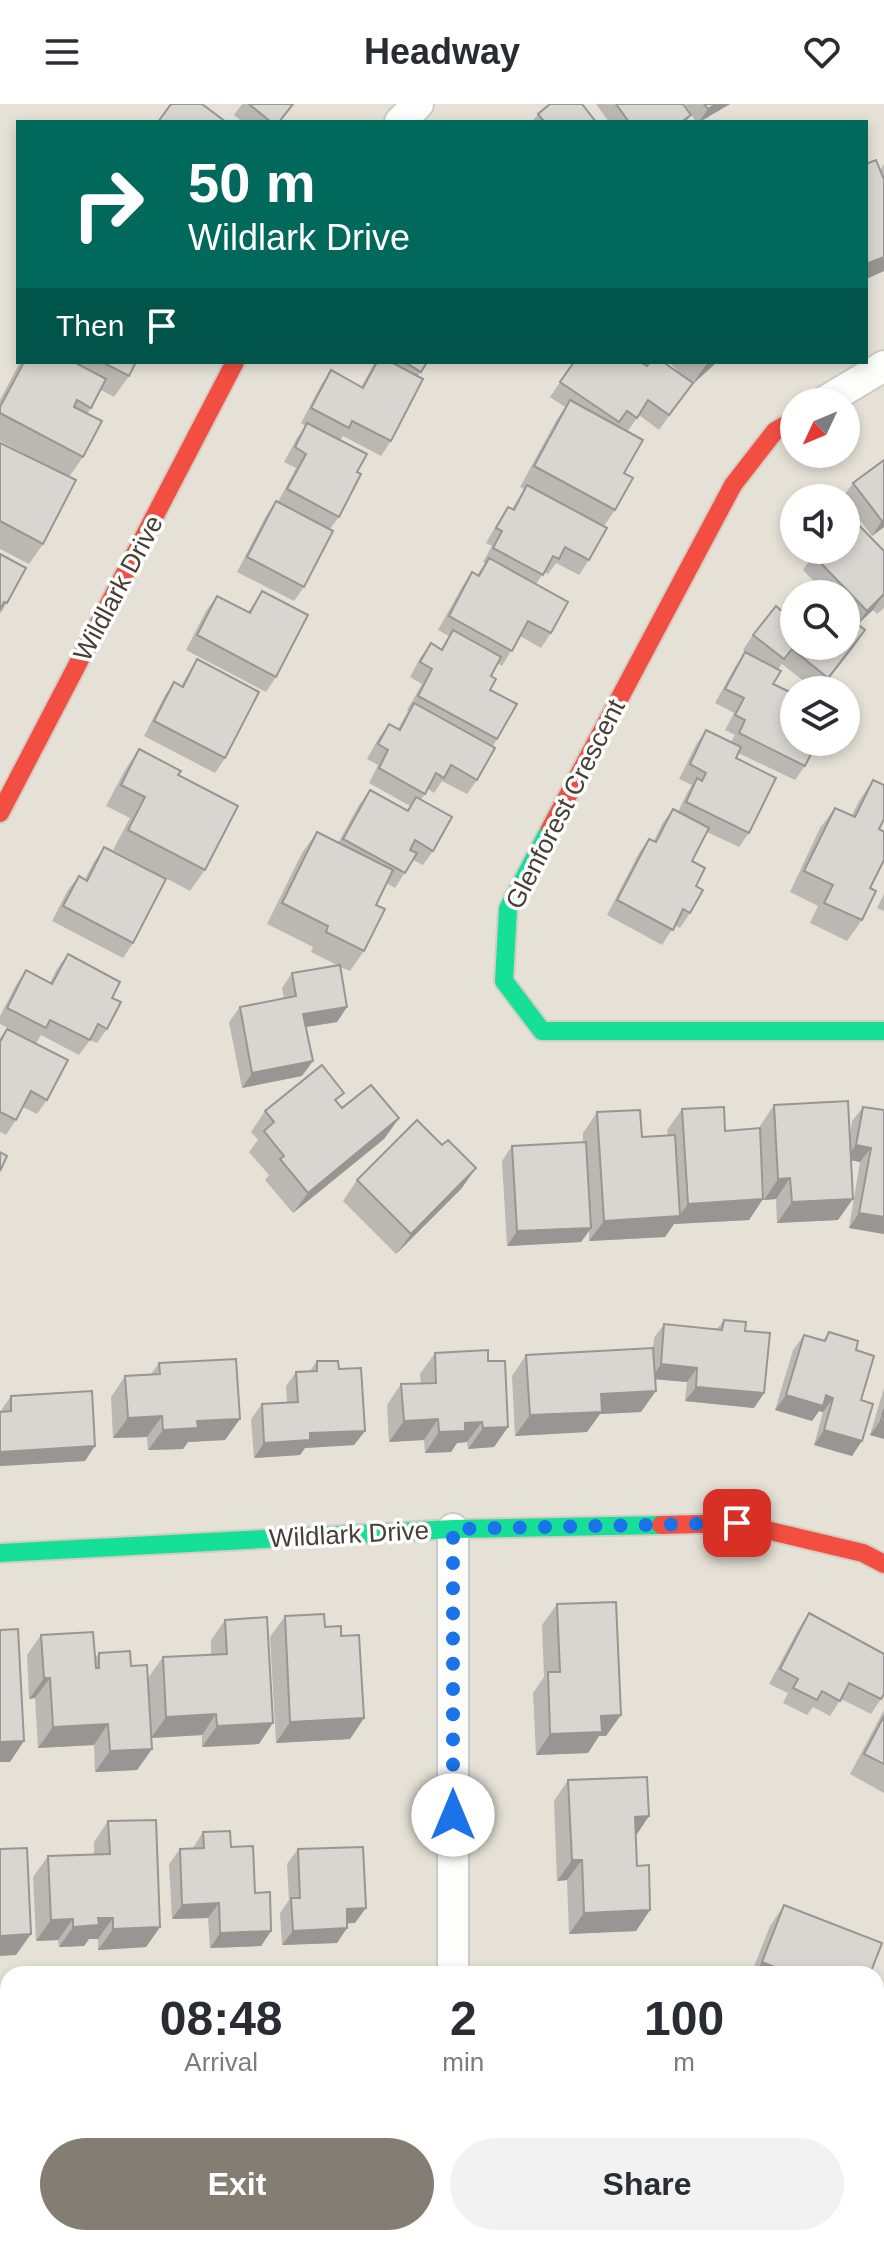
<!DOCTYPE html>
<html lang="en">
<head>
<meta charset="utf-8">
<style>
	body { margin:0; font-family:Helvetica,sans-serif; background:#f2f2f3; color:#2b2b33; height:100vh; display:flex; flex-direction:column; font-size:30px; white-space:nowrap }
	* { box-sizing:border-box; margin:0 }
	p { font-size:26px; color:#7c7c81 }
	.icon { flex:none; width:44px; height:44px; fill:none; stroke:currentColor; stroke-width:2; stroke-linecap:round; stroke-linejoin:round }
	.map { position:relative; flex:1; overflow:hidden }
	.panel { position:absolute; left:0px; top:1862px; width:884px; height:280px; display:flex; flex-direction:column; background:#fff; border-radius:24px 24px 0 0; box-shadow:0 4px 12px #0003 }
	.panel>* { flex:none }
	.hud { position:absolute; left:16px; top:16px; width:852px; height:244px; border-radius:0px; box-shadow:0 4px 12px #0003; background:#00695c; color:#fff; overflow:hidden }
	.needle { width:52px; rotate:226deg }
	.tools { position:absolute; left:780px; top:284px; display:grid; gap:16px }
	.tools a { display:grid; place-items:center; width:80px; height:80px; border-radius:50%; background:#fff; box-shadow:0 4px 12px #0003; font-size:40px }
	.pin { position:absolute; display:grid; place-items:center; width:68px; height:68px; color:#fff; margin:-34px; border-radius:16px; box-shadow:0 4px 12px #0006 }
	.me { position:absolute; width:88px; margin:-44px; rotate:0deg; stroke-linejoin:round; filter:drop-shadow(0 0 6px #0008) }
	.turn { display:flex; align-items:center; gap:28px; height:168px; padding:0 40px; font-size:36px }
	.turn .icon { width:104px; height:104px; stroke-width:2.5 }
	.turn b { display:block; font-size:56px; line-height:68px }
	.then { display:flex; align-items:center; height:76px; padding:0 40px; background:#0003; gap:16px; font-size:30px }
	.eta { display:flex; justify-content:space-evenly; align-items:center; height:136px; text-align:center }
	.eta b { font-size:48px; font-weight:700; line-height:56px }
	.cta { display:flex; gap:16px; margin-top:auto; padding:16px 40px }
	.cta a { flex:1; height:92px; border-radius:48px; background:#837d74; color:#fff; font-size:32px; font-weight:700; line-height:92px; text-align:center }
	.cta a+a { background:#f2f2f3; color:#2b2b33 }
	header { display:flex; justify-content:space-between; align-items:center; height:104px; padding:0 40px; background:#fff; font-size:36px; font-weight:700 }
	.map>svg:first-child { display:block }
	.residential { fill:#e5e1d7; fill-rule:evenodd }
	.lines { fill:none; stroke-linecap:round; stroke-linejoin:round }
	.street-casing { stroke:#cdcbc6; stroke-width:34 }
	.fast-casing { stroke:#d2cec1; stroke-width:22 }
	.jam-casing { stroke:#d2cec1; stroke-width:22 }
	.street { stroke:#fdfdfc; stroke-width:30 }
	.fast { stroke:#16e098; stroke-width:18 }
	.jam { stroke:#f24e42; stroke-width:18 }
	.wall { fill:#bbb8b4 }
	.shaded-wall { fill:#989692 }
	.building { fill:#d9d6d1; stroke:#989692; stroke-width:2 }
	.route { stroke:#1a73e8; stroke-width:14; stroke-dasharray:0 25.2 }
	.labels { text-anchor:middle; stroke-width:7; stroke-linejoin:round; paint-order:stroke }
	.street-label { font-size:26px; fill:#484035; stroke:#fff }
</style>
</head>
<body>
<header><svg class="icon" aria-label="menu" viewBox="0 0 24 24"><path d="M4 6h16M4 12h16M4 18h16"/></svg>Headway<svg class="icon" aria-label="heart" viewBox="0 0 24 24"><path d="M12 20l-8-8c-3-5 5-10 8-4 3-6 11-1 8 4z"/></svg></header>
<div class="map">
<svg width="884" height="2142" viewBox="0 0 884 2142">
	<rect width="100%" height="100%" fill="#f0efea"/>
	<!-- residential -->
	<path class="residential" d="M 0,0 L 884,0 L 884,2142 L 0,2142 ZM 18,18 L 866,18 L 866,258 L 18,258 ZM 794,298 L 846,298 L 846,350 L 794,350 ZM 794,394 L 846,394 L 846,446 L 794,446 ZM 794,490 L 846,490 L 846,542 L 794,542 ZM 794,586 L 846,586 L 846,638 L 794,638 ZM 8,1870 L 876,1870 L 876,2134 L 8,2134 Z"/>
	<g class="lines">
		<defs>
			<g id="street">
				<polyline points="400,18 418,0"/>
				<polyline points="824,298 884,262"/>
				<polyline points="453,1425 453,1870"/>
				<polyline points="0,1945 8,1945"/>
				<polyline points="876,2040 884,2044"/>
			</g>
			<g id="fast">
				<polyline points="550,725 508,805 504,877 542,927 884,927"/>
				<polyline points="0,1449 453,1425 661,1421"/>
			</g>
			<g id="jam">
				<polyline points="0,709 235,258"/>
				<polyline points="550,725 733,381 775,327 794,316"/>
				<polyline points="661,1421 737,1419 863,1449 884,1460"/>
			</g>
		</defs>
		<!-- street casing -->
		<use href="#street" class="street-casing"/>
		<!-- fast casing -->
		<use href="#fast" class="fast-casing"/>
		<!-- jam casing -->
		<use href="#jam" class="jam-casing"/>
		<!-- street -->
		<use href="#street" class="street"/>
		<!-- fast -->
		<use href="#fast" class="fast"/>
		<!-- jam -->
		<use href="#jam" class="jam"/>
	</g>
	<!-- wall -->
	<g class="wall">
		<polygon points="242,0 294,0 280,18 243,18 234,11"/>
		<polygon points="596,0 683,0 691,11 686,18 609,18"/>
		<polygon points="685,0 730,0 700,18 696,18"/>
		<polygon points="538,10 596,18 532,18"/>
		<polygon points="866,60 880,66 884,60 884,167 866,175"/>
		<polygon points="20,258 136,258 129,272 114,293 101,286 87,310 83,353 69,373 43,440 29,460 0,445 0,339 44,360 0,337 0,296"/>
		<polygon points="371,258 427,258 418,272 391,337 381,352 343,332 340,336 357,368 339,413 330,425 304,483 294,497 237,468 266,412 276,397 278,398 296,364 284,358 297,334 306,322 301,319 321,281 331,266 361,283 374,260"/>
		<polygon points="574,258 647,262 682,271 669,258 717,258 691,281 659,326 639,311 628,327 624,369 615,406 604,422 589,456 579,471 556,459 548,470 544,468 536,480 551,529 541,544 520,532 502,562 498,559 491,572 490,586 497,635 493,642 477,676 467,690 442,677 434,689 428,685 421,696 433,747 423,761 413,756 395,784 387,779 376,801 364,847 350,867 340,863 347,903 337,918 306,923 302,972 242,984 229,918 240,903 284,894 282,884 292,869 337,861 311,848 313,843 267,820 302,749 317,728 338,739 359,701 370,686 407,706 410,702 369,679 378,661 367,655 378,635 389,620 398,625 408,607 407,606 422,580 410,573 420,554 431,539 441,545 449,532 438,526 462,483 472,468 477,471 485,459 483,458 492,442 486,439 498,418 508,403 512,405 524,385 520,383 556,317 565,303 550,293"/>
		<polygon points="884,356 884,423 872,432 846,398 846,394 843,393 853,379"/>
		<polygon points="806,446 884,447 884,504 877,510 873,506 858,520 855,541 820,586 815,586 782,560 778,565 773,580 805,662 795,676 738,649 736,654 749,729 739,743 707,728 692,757 696,782 690,809 680,824 675,821 662,841 607,811 639,749 649,735 654,737 662,720 673,705 678,708 687,689 692,681 679,675 696,641 706,626 731,638 735,631 725,626 734,609 715,599 735,563 745,548 747,549 743,546 753,531 792,516 846,510 846,490 826,490 803,466 812,453"/>
		<polygon points="0,450 7,499 0,510"/>
		<polygon points="262,487 276,573 266,588 186,546 206,507 217,492 248,508"/>
		<polygon points="197,555 225,654 215,669 144,632 164,593 174,578 181,582"/>
		<polygon points="139,645 178,671 205,766 190,787 113,746 130,714 106,702 125,666"/>
		<polygon points="873,676 879,725 870,784 862,816 847,837 810,819 818,802 790,788 820,724 835,704 852,711 859,697"/>
		<polygon points="104,743 133,839 123,854 52,817 68,786 79,772 85,775 94,758"/>
		<polygon points="884,790 884,807 877,804"/>
		<polygon points="68,850 112,894 107,925 97,939 90,936 79,951 41,931 36,939 0,920 0,912 16,881 26,866 50,879 57,865"/>
		<polygon points="7,925 47,996 37,1010 23,1003 16,1016 6,1031 0,1028 0,934"/>
		<polygon points="337,999 342,1004 399,1014 384,1035 293,1109 265,1076 269,1071 249,1048 258,1036 251,1028 265,1007"/>
		<polygon points="774,1001 850,1032 852,1017 863,1003 884,1006 884,1130 849,1124 860,1058 851,1056 838,1116 777,1119 776,1095 764,1096 760,1022"/>
		<polygon points="682,1005 725,1027 763,1095 749,1116 674,1120 665,1133 589,1137 589,1127 581,1138 507,1142 502,1057 512,1042 583,1038 583,1029 597,1008 642,1033 668,1032 667,1026"/>
		<polygon points="442,1041 476,1064 461,1085 396,1150 343,1097 357,1076"/>
		<polygon points="724,1216 745,1227 764,1289 754,1304 685,1297 687,1278 655,1275 641,1308 600,1310 587,1328 515,1332 512,1272 526,1251 653,1245 654,1234 664,1220 717,1225"/>
		<polygon points="829,1228 856,1246 861,1296 852,1352 814,1341 823,1308 819,1307 812,1317 775,1306 793,1246 804,1231 823,1237"/>
		<polygon points="435,1249 488,1257 508,1323 494,1343 468,1345 467,1338 457,1339 451,1348 425,1349 424,1336 389,1338 387,1301 401,1280 421,1279 420,1270"/>
		<polygon points="317,1257 339,1265 365,1327 354,1341 305,1344 300,1351 254,1354 251,1315 262,1300 287,1299 286,1282 296,1268 310,1267"/>
		<polygon points="159,1259 225,1336 188,1338 183,1345 148,1346 147,1333 113,1334 111,1293 125,1272 151,1270"/>
		<polygon points="884,1284 884,1335 870,1331"/>
		<polygon points="11,1292 85,1357 0,1362 0,1308"/>
		<polygon points="557,1500 606,1632 599,1632 588,1649 536,1651 533,1589 544,1573 542,1521"/>
		<polygon points="809,1509 881,1595 871,1610 841,1595 830,1612 813,1603 807,1611 783,1599 788,1589 769,1580 799,1524"/>
		<polygon points="285,1512 325,1523 341,1532 364,1614 350,1635 276,1639 270,1533"/>
		<polygon points="225,1516 259,1640 202,1643 202,1631 151,1634 148,1574 163,1553 211,1551 211,1536"/>
		<polygon points="41,1531 95,1554 99,1549 131,1562 152,1645 137,1666 95,1668 94,1641 38,1644 35,1594 29,1595 27,1551"/>
		<polygon points="884,1606 884,1689 850,1670"/>
		<polygon points="568,1676 649,1712 636,1731 637,1762 650,1806 636,1827 569,1830 567,1776 557,1777 554,1697"/>
		<polygon points="108,1717 160,1823 146,1843 98,1846 98,1835 89,1835 84,1842 59,1843 58,1836 36,1837 33,1773 48,1752 94,1750 94,1738"/>
		<polygon points="203,1728 231,1743 255,1789 271,1827 261,1842 210,1844 208,1814 172,1815 169,1760 180,1745 193,1744"/>
		<polygon points="298,1745 355,1819 347,1819 347,1824 337,1839 282,1841 280,1809 289,1796 287,1760"/>
		<polygon points="784,1801 870,1870 751,1870 770,1822"/>
		<polygon points="884,1904 884,1944 876,1940 876,1918"/>
		<polygon points="733,2134 852,2134 848,2142 729,2142"/>
	</g>
	<!-- shaded-wall -->
	<g class="shaded-wall">
		<polygon points="716,0 730,0 699,18 708,5"/>
		<polygon points="884,153 884,167 866,175 866,160"/>
		<polygon points="709,258 717,258 691,282 706,261"/>
		<polygon points="884,416 884,423 872,432 882,417"/>
		<polygon points="883,491 873,506 857,521 867,507"/>
		<polygon points="865,526 855,541 820,586 828,574"/>
		<polygon points="347,903 337,918 293,925 303,910"/>
		<polygon points="313,957 302,972 242,984 252,969"/>
		<polygon points="399,1014 384,1035 293,1109 308,1089"/>
		<polygon points="856,1041 871,1044 860,1058 845,1055"/>
		<polygon points="476,1064 461,1085 396,1150 411,1130"/>
		<polygon points="790,1074 776,1095 764,1096 778,1075"/>
		<polygon points="763,1095 749,1116 674,1120 665,1133 589,1137 604,1117 679,1112 688,1100"/>
		<polygon points="853,1095 838,1116 777,1119 792,1098"/>
		<polygon points="859,1109 884,1113 884,1130 849,1124"/>
		<polygon points="591,1124 581,1138 507,1142 517,1127"/>
		<polygon points="661,1260 697,1264 687,1278 651,1275"/>
		<polygon points="696,1283 764,1289 754,1304 685,1297"/>
		<polygon points="656,1287 641,1308 600,1310 587,1328 515,1332 530,1311 601,1290"/>
		<polygon points="786,1291 826,1291 833,1294 823,1308 819,1307 812,1317 775,1306"/>
		<polygon points="162,1312 147,1333 113,1334 128,1314"/>
		<polygon points="240,1315 225,1336 188,1338 183,1345 148,1346 163,1326 197,1317"/>
		<polygon points="438,1315 424,1336 389,1338 404,1317"/>
		<polygon points="881,1316 884,1317 884,1335 870,1331"/>
		<polygon points="482,1318 467,1338 457,1339 451,1348 425,1349 439,1328 465,1319"/>
		<polygon points="508,1323 494,1343 468,1345 483,1324"/>
		<polygon points="824,1326 862,1337 852,1352 814,1341"/>
		<polygon points="365,1327 354,1341 305,1344 300,1351 254,1354 264,1339 310,1329"/>
		<polygon points="95,1342 85,1357 0,1362 0,1348"/>
		<polygon points="44,1574 50,1574 35,1594 29,1595"/>
		<polygon points="216,1610 202,1631 151,1634 166,1613"/>
		<polygon points="621,1611 606,1632 599,1632 588,1649 536,1651 550,1630 601,1612"/>
		<polygon points="364,1614 350,1635 276,1639 290,1618"/>
		<polygon points="273,1619 259,1640 202,1643 217,1622"/>
		<polygon points="108,1620 94,1641 38,1644 53,1623"/>
		<polygon points="24,1637 10,1658 0,1658 0,1638"/>
		<polygon points="152,1645 137,1666 95,1668 110,1647"/>
		<polygon points="649,1712 635,1733 635,1713"/>
		<polygon points="572,1756 582,1756 567,1776 557,1777"/>
		<polygon points="219,1799 208,1814 172,1815 182,1801"/>
		<polygon points="366,1804 355,1819 336,1820 347,1805"/>
		<polygon points="650,1806 636,1827 569,1830 584,1809"/>
		<polygon points="98,1814 113,1814 98,1835 89,1835 84,1842 59,1843 73,1823"/>
		<polygon points="73,1815 58,1836 36,1837 51,1816"/>
		<polygon points="160,1823 146,1843 98,1846 113,1825"/>
		<polygon points="347,1824 337,1839 282,1841 293,1827"/>
		<polygon points="271,1827 261,1842 210,1844 220,1829"/>
		<polygon points="31,1830 16,1851 0,1852 0,1832"/>
		<polygon points="762,1858 792,1870 754,1870"/>
		<rect x="0" y="2095" width="8" height="21"/>
		<polygon points="268,2134 302,2134 301,2135 267,2135"/>
		<polygon points="665,2134 681,2134 678,2139"/>
	</g>
	<!-- building -->
	<g class="building">
		<polygon points="171,0 202,0 226,18 158,18"/>
		<polygon points="249,0 293,0 279,18 271,18"/>
		<polygon points="550,0 582,0 596,18 540,18 543,16 538,10"/>
		<polygon points="616,0 683,0 691,11 681,18 629,18"/>
		<polygon points="704,0 716,0 708,5"/>
		<polygon points="876,56 884,76 884,153 866,160 866,60"/>
		<polygon points="24,258 74,258 106,275 91,304 77,296 74,303 102,317 83,353 0,309 0,303"/>
		<polygon points="102,258 136,258 129,272"/>
		<polygon points="377,258 391,258 423,275 391,337 352,317 349,324 311,304 331,266 363,284"/>
		<polygon points="405,258 427,258 421,268"/>
		<polygon points="574,258 640,258 647,262 650,258 663,258 693,279 669,311 648,296 637,314 627,307 619,318 560,278"/>
		<polygon points="570,296 643,336 624,369 633,374 615,406 534,362"/>
		<polygon points="307,319 367,350 357,368 361,370 339,413 287,385 306,350 295,343"/>
		<polygon points="0,339 76,376 43,440 0,417"/>
		<polygon points="884,356 884,416 882,417 853,379"/>
		<polygon points="527,381 607,424 589,456 565,443 559,455 553,452 543,471 493,444 502,427 496,424 508,403 514,406"/>
		<polygon points="276,397 333,427 304,483 247,453"/>
		<polygon points="846,408 884,447 884,492 883,491 867,507 813,451 819,446 846,446"/>
		<polygon points="0,450 26,464 7,499 4,498 0,506"/>
		<polygon points="489,454 568,498 551,529 528,517 512,547 449,512 472,468 479,472"/>
		<polygon points="262,487 308,511 276,573 197,531 217,492 250,509"/>
		<polygon points="776,502 792,516 794,513 794,542 846,542 846,511 865,526 828,574 792,545 784,555 753,531"/>
		<polygon points="453,526 501,553 491,572 496,575 490,586 517,600 497,635 418,592 432,565 420,558 431,539 442,546"/>
		<polygon points="745,548 781,567 773,580 794,590 794,638 817,638 805,662 739,629 745,616 735,611 744,594 725,585"/>
		<polygon points="197,555 259,588 225,654 154,617 174,578 183,583"/>
		<polygon points="414,599 495,644 477,676 451,661 444,674 436,669 425,690 379,664 388,646 378,640 389,620 400,626"/>
		<polygon points="706,626 741,643 736,654 776,674 749,729 686,698 697,674 702,677 706,669 690,660"/>
		<polygon points="139,645 181,667 178,671 238,702 205,766 128,726 145,693 121,681"/>
		<polygon points="873,676 884,681 884,715 879,725 884,728 884,756 870,784 876,787 862,816 824,799 833,781 804,767 835,704 855,713"/>
		<polygon points="370,686 408,707 416,693 452,713 433,747 415,736 410,746 417,749 405,769 343,735"/>
		<polygon points="673,705 709,724 692,757 705,764 696,782 703,786 690,809 683,805 673,826 617,796 649,735 656,738"/>
		<polygon points="317,728 393,766 376,801 385,805 364,847 326,828 328,822 282,799"/>
		<polygon points="104,743 166,775 133,839 63,802 79,772 87,777"/>
		<polygon points="68,850 120,878 112,894 121,898 107,925 98,920 90,936 50,916 46,924 7,904 26,866 52,880"/>
		<polygon points="340,861 347,903 303,910 313,957 252,969 240,903 296,892 292,869"/>
		<polygon points="7,925 68,956 47,996 31,987 16,1016 0,1008 0,938"/>
		<polygon points="322,961 344,989 335,996 342,1004 371,981 399,1014 308,1089 280,1055 284,1052 264,1027 274,1018 265,1007"/>
		<polygon points="848,997 853,1095 792,1098 790,1074 778,1075 774,1001"/>
		<polygon points="724,1003 725,1027 760,1024 763,1095 688,1100 682,1005"/>
		<polygon points="863,1003 884,1006 884,1113 859,1109 871,1044 856,1041"/>
		<polygon points="640,1006 642,1033 675,1031 680,1112 604,1117 597,1008"/>
		<polygon points="417,1016 442,1041 448,1036 476,1064 411,1130 357,1076"/>
		<polygon points="586,1038 591,1124 517,1127 512,1042"/>
		<polygon points="0,1048 7,1052 0,1067"/>
		<polygon points="724,1216 746,1218 745,1227 770,1229 764,1289 696,1283 697,1264 661,1260 664,1220 722,1226"/>
		<polygon points="829,1228 858,1237 856,1246 874,1252 861,1296 873,1300 862,1337 824,1326 833,1294 826,1291 823,1302 786,1291 804,1231 825,1237"/>
		<polygon points="653,1244 656,1287 601,1290 602,1308 530,1311 526,1251"/>
		<polygon points="488,1246 488,1257 505,1257 508,1323 483,1324 482,1318 465,1319 465,1327 439,1328 438,1315 404,1317 401,1280 436,1279 435,1249"/>
		<polygon points="236,1255 240,1315 197,1317 198,1324 163,1326 162,1312 128,1314 125,1272 160,1270 159,1259"/>
		<polygon points="317,1257 338,1257 339,1265 361,1264 365,1327 310,1329 310,1336 264,1339 262,1300 298,1298 296,1268 317,1267"/>
		<polygon points="92,1287 95,1342 0,1348 0,1308 11,1307 11,1292"/>
		<polygon points="884,1305 884,1317 881,1316"/>
		<polygon points="616,1498 621,1611 601,1612 602,1628 550,1630 548,1568 560,1568 557,1500"/>
		<polygon points="809,1509 884,1550 884,1590 881,1595 849,1579 840,1597 822,1587 817,1596 793,1584 798,1575 780,1565"/>
		<polygon points="324,1510 325,1523 341,1522 341,1532 359,1531 364,1614 290,1618 285,1512"/>
		<polygon points="267,1513 273,1619 217,1622 216,1610 166,1613 163,1553 227,1550 225,1516"/>
		<polygon points="18,1525 24,1637 0,1638 0,1526"/>
		<polygon points="93,1528 96,1564 99,1564 99,1549 130,1547 131,1562 147,1561 152,1645 110,1647 108,1620 53,1623 50,1574 44,1574 41,1531"/>
		<polygon points="884,1612 884,1660 864,1650"/>
		<polygon points="647,1673 649,1712 635,1713 637,1762 649,1761 650,1806 584,1809 582,1756 572,1756 568,1676"/>
		<polygon points="156,1716 160,1823 113,1825 113,1814 98,1814 99,1821 73,1823 73,1815 51,1816 48,1752 110,1750 108,1717"/>
		<polygon points="230,1727 231,1743 253,1742 255,1789 270,1788 271,1827 220,1829 219,1799 182,1801 180,1745 204,1744 203,1728"/>
		<polygon points="363,1743 366,1804 347,1805 347,1824 293,1827 291,1794 300,1794 298,1745"/>
		<polygon points="27,1744 31,1830 0,1832 0,1745"/>
		<polygon points="784,1801 882,1839 870,1870 792,1870 762,1858"/>
		<polygon points="884,1908 884,1924 878,1920"/>
		<rect x="0" y="2030" width="8" height="65"/>
		<polygon points="754,2134 852,2134 848,2142 757,2142 759,2137"/>
	</g>
	<g class="lines">
		<!-- route -->
		<polyline class="route" points="453,1711 453,1425 737,1419"/>
	</g>
	<g class="labels">
		<!-- street labels -->
		<g class="street-label">
			<text transform="translate(118 484) rotate(-62)" y="9">Wildlark Drive</text>
			<text transform="translate(565 700) rotate(-63)" y="9">Glenforest Crescent</text>
			<text transform="translate(349 1430) rotate(-3)" y="9">Wildlark Drive</text>
		</g>
	</g>
</svg>
<div class="tools">
<a><svg class="needle" viewBox="-14 -14 28 28"><path d="M0-13l5 13h-10z" fill="#e53935"/><path d="M0 13l5-13h-10z" fill="#7c7c81"/></svg></a>
<a><svg class="icon" aria-label="sound" viewBox="0 0 24 24"><path d="M4 9h4l5-4v14l-5-4H4zM17 9q2 3 0 6"/></svg></a>
<a><svg class="icon" aria-label="search" viewBox="0 0 24 24"><circle cx="10" cy="10" r="6"/><path d="M15 15l6 6"/></svg></a>
<a><svg class="icon" aria-label="layers" viewBox="0 0 24 24"><path d="M12 4l9 5-9 5-9-5zM3 14l9 5 9-5"/></svg></a>
</div>
<div class="pin" style="left:737px;top:1419px;background:#d93025"><svg class="icon" aria-label="arrive" viewBox="0 0 24 24"><path d="M6 21V4h12l-3 4 3 4H6"/></svg></div>
<svg class="me" style="left:453px;top:1711px" viewBox="-20 -20 40 40"><circle r="19" fill="#fff"/><path d="M0-13L10 11 0 6-10 11z" fill="#1a73e8"/></svg>
<div class="hud">
<div class="turn"><svg class="icon" aria-label="right" viewBox="0 0 24 24"><path d="M7 20v-9h11M14 6l5 5-5 5"/></svg><div><b>50 m</b>Wildlark Drive</div></div>
<div class="then">Then<svg class="icon" aria-label="arrive" viewBox="0 0 24 24"><path d="M6 21V4h12l-3 4 3 4H6"/></svg></div>
</div>
<section class="panel">
<div class="eta">
<div><b>08:48</b><p>Arrival</p></div>
<div><b>2</b><p>min</p></div>
<div><b>100</b><p>m</p></div>
</div>
<div class="cta"><a>Exit</a><a>Share</a></div>
</section>
</div>
</body>
</html>
